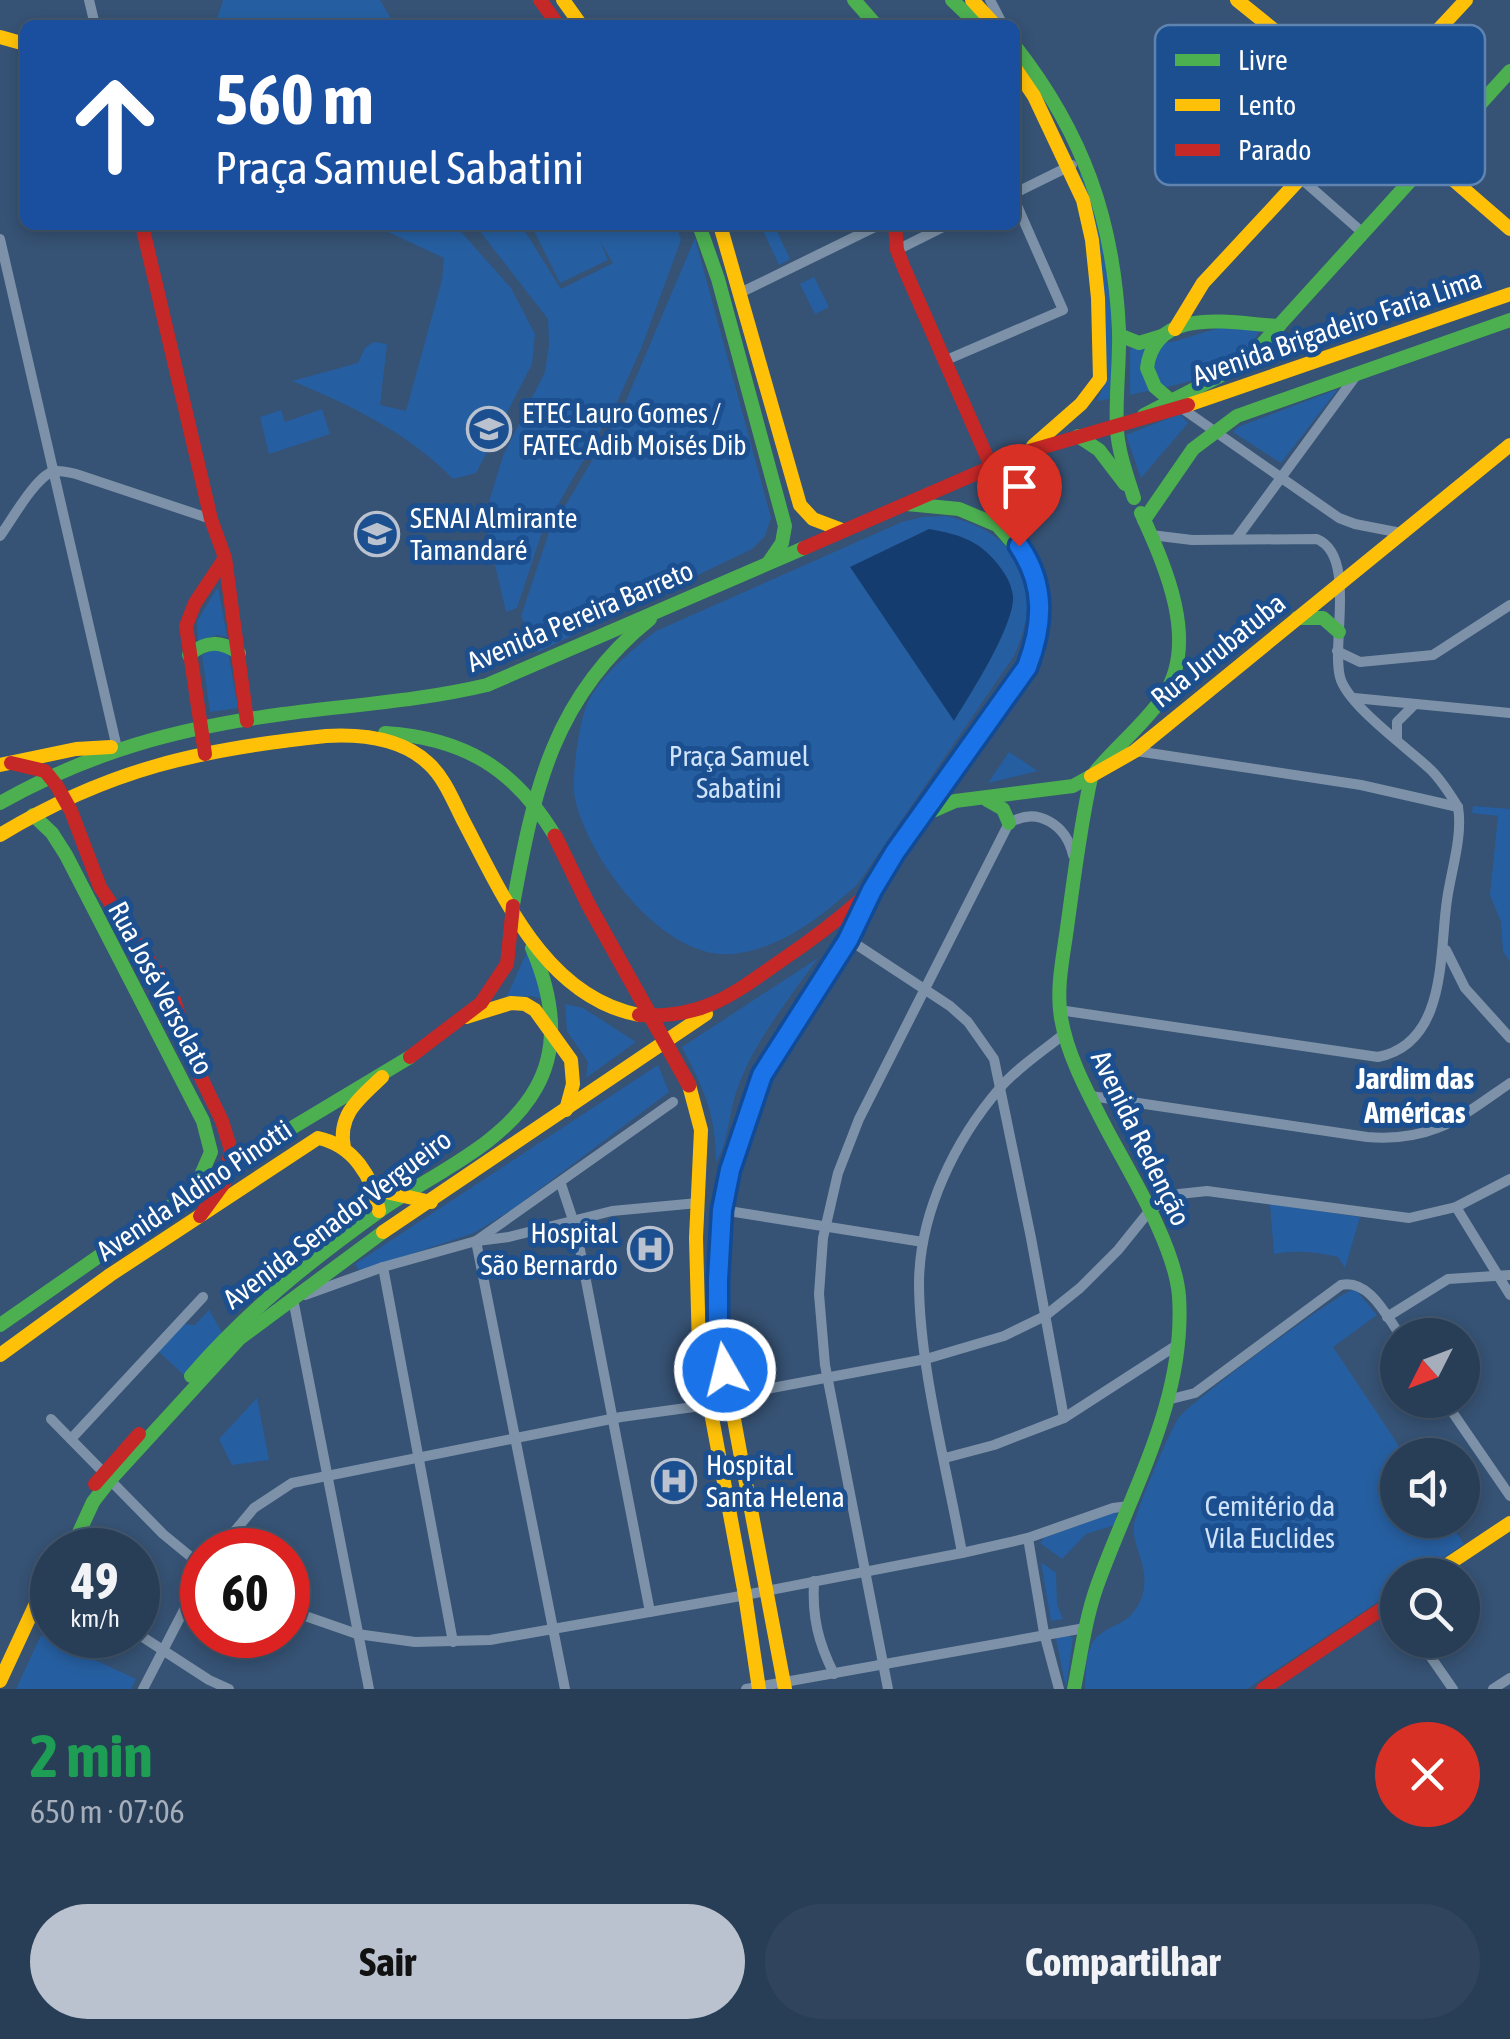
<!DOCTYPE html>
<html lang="pt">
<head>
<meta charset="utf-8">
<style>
	body { margin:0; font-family:"Asap Condensed",sans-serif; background:#30455d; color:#f1f3f6; height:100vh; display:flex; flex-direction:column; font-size:38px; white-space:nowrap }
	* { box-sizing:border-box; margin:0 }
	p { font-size:32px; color:#a5aeba }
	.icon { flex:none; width:55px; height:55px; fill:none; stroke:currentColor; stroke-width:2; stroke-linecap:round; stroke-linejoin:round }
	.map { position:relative; height:1689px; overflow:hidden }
	.details { display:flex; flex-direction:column; background:#283e57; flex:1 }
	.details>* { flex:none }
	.top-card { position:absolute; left:20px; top:20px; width:1000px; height:210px; border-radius:15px; box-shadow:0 5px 15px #0003,0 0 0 2px #44576d; background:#1a4fa0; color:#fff; overflow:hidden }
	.needle { width:65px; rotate:228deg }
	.buttons { position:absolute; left:1380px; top:1318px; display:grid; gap:20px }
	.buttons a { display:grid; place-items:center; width:100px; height:100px; border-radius:50%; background:#283e57; box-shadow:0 5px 15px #0003,0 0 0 2px #44576d; font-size:50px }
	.speed { position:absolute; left:30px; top:1528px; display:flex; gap:20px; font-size:50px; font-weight:700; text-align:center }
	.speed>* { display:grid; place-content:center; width:130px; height:130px; border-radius:50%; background:#283e57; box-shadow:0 5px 15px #0003,0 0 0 2px #44576d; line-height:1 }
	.speed small { font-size:25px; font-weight:400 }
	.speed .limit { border:15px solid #d22; background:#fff; color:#111 }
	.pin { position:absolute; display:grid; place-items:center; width:85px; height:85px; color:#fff; margin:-102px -42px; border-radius:50% 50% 50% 0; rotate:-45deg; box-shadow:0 0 10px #0007 }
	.pin .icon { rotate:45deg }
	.me { position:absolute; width:110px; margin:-55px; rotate:352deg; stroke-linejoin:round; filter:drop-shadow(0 0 8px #0008) }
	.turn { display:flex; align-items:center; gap:35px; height:210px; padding:0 30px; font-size:45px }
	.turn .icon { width:130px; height:130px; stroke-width:2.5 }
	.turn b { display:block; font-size:70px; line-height:85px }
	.round { display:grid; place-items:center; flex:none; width:105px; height:105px; border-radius:52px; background:#30455d }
	.head { display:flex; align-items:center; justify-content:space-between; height:170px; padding:0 30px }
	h1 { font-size:60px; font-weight:700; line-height:75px; color:#1e9e55 }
	.button { display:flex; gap:20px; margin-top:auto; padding:20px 30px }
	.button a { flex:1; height:115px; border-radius:60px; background:#b9c2ce; color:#111; font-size:40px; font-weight:700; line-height:115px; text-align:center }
	.button a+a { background:#30455d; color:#f1f3f6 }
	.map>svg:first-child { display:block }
	.green { fill:#265fa1 }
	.water { fill:#153c6e }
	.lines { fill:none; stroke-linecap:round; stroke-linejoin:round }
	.street { stroke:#7d92a8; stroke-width:10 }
	.fast { stroke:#4caf50; stroke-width:14 }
	.slow { stroke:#ffc107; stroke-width:14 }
	.jam { stroke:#c62828; stroke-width:14 }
	.jam-bridge { stroke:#c62828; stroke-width:15 }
	.route-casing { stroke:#114b97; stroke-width:25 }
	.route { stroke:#1a73e8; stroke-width:18 }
	.labels { text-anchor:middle; stroke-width:10; stroke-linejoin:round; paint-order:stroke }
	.street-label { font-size:28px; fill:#fff; stroke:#1b4f8f }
	.poi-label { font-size:28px; fill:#fff; stroke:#1b4f8f; text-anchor:start }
	.park-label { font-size:28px; fill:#cfe3fa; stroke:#1b4f8f }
	.neighbourhood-label { font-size:30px; font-weight:bold; fill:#fff; stroke:#1b4f8f }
	.key { fill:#1b4f8f; stroke:#5f84b1; stroke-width:2.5 }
	.key-label { font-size:28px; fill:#fff }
</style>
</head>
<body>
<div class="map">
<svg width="1510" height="1689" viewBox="0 0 1510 1689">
	<rect width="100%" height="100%" fill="#365274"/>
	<!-- green -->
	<g class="green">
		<polygon points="223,0 380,0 395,25 215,25"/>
		<path d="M 1085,173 C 1092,198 1101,224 1106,249 C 1113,280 1118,370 1109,399 L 1097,401 L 1106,380 L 1078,175 Z"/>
		<path d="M 373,225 L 455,225 L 511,288 L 535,334 L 532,364 L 476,473 L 453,479 C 410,434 349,404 292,381 L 358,363 L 365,348 L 373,342 L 387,344 L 380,405 L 406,411 L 442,280 L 444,258 Z"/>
		<polygon points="475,225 521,225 561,289 613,263 600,241 608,260 560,283 531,225 676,225 681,240 641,349 616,404 542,532 517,608 506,612 484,518 503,456 545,372 549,345 548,319"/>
		<polygon points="769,225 774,225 790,259 779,265 762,228"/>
		<polygon points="695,238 771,518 765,536 752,549 538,652 521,616 548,535 623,408"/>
		<polygon points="814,277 829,307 815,314 800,284"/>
		<path d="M 1222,327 L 1256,327 L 1259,332 C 1233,379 1177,384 1130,395 L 1130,349 L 1176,341 Z"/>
		<polygon points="1338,389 1281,463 1233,432 1238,427"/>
		<polygon points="322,409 330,434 269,454 260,417 281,410 285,422"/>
		<polygon points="1180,414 1188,423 1141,478 1126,435"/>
		<path d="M 946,516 C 1022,533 1045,587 1014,656 L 857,885 C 820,917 783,948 733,954 C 663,961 589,860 575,799 C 571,779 579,720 588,702 C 602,674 632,650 656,631 L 902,522 L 923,517 Z"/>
		<polygon points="218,587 227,637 217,635 198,641 197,621"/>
		<polygon points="218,647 228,652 238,708 210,712 202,655"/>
		<polygon points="1009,752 1038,771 988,783"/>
		<polygon points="1473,806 1510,809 1510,962 1503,951 1501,922 1490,895 1498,816 1472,813"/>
		<polygon points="528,950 546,1000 532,996 506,998"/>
		<path d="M 818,958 C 789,999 754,1041 737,1090 C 729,1112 728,1144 716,1162 C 716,1115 704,1089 682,1047 Z"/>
		<polygon points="565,1004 583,1008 636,1042 586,1078 588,1062 567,1031"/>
		<polygon points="658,1065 669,1092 513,1209 474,1233 360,1271 355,1264"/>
		<path d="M 1270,1204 L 1360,1217 L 1345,1268 L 1338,1257 C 1316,1252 1296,1250 1274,1254 Z"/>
		<path d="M 1355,1289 L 1377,1315 L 1333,1347 L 1405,1455 L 1398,1455 L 1398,1520 L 1448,1520 L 1464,1544 L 1418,1575 L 1398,1575 L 1397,1589 L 1247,1689 L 1085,1689 C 1086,1674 1085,1649 1096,1638 C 1112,1622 1129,1627 1141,1599 C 1153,1569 1130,1544 1134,1525 C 1136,1511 1169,1432 1178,1419 C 1187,1404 1339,1292 1355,1289 Z"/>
		<polygon points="209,1310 223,1334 185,1376 158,1351 183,1324 195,1325"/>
		<polygon points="257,1398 269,1460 232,1465 219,1439"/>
		<polygon points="1117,1511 1115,1525 1086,1534 1062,1559 1040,1543 1044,1538"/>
		<polygon points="1041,1562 1056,1573 1057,1605 1063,1619 1051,1621"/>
		<polygon points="41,1635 136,1679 131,1689 16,1689"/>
		<polygon points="1067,1635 1073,1638 1066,1688 1056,1638"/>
	</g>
	<!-- water -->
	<path class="water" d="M 929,529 C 958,534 978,540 996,562 C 1005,573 1011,582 1013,596 C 1015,625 970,695 954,721 L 850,567 Z"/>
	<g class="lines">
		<!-- street -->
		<g class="street">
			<polyline points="89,0 95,25"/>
			<polyline points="990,0 1003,25"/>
			<polyline points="1389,82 1452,135"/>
			<polyline points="1256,139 1363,233"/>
			<polyline points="1015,193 1072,165"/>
			<polyline points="0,239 117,748"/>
			<polyline points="897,250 947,225"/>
			<polyline points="742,292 879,225"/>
			<polyline points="944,361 1063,310 1015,201"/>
			<polyline points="1180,407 1339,518 1355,524 1401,533"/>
			<path d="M 0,536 C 11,521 35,478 52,472 C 59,469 69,473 76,474 L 211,519"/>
			<polyline points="1236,539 1355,377"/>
			<polyline points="1337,651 1360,662 1433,655 1510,605"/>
			<polyline points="1354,698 1510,713"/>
			<polyline points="1397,739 1397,722 1415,704"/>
			<polyline points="1136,751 1361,785 1458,807"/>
			<polyline points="848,939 950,1006 968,1022 994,1059 1031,1238 1064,1418"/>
			<polyline points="1446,950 1465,988 1510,1038"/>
			<path d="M 1059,1010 L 1378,1057 C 1448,1043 1439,952 1447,900 C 1451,871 1463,836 1458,807 C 1450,794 1442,781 1431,770 C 1409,749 1347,705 1340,677 C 1331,644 1357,556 1317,539 L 1192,540 L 1151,535"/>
			<path d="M 1091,1096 L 1367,1137 C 1433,1142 1458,1119 1510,1083"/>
			<polyline points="561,1184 576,1229 650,1612"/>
			<polyline points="1456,1207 1510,1295"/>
			<polyline points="722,1210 923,1242"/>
			<polyline points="476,1241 565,1689"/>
			<polyline points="477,1241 509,1237 612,1211 698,1203"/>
			<polyline points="383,1267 453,1642"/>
			<polyline points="305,1295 383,1267 476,1241 673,1102"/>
			<polyline points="293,1299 369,1689"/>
			<polyline points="1387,1317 1448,1279 1510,1275"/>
			<polyline points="729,1396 926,1359 1004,1336 1045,1316 1080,1288 1118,1250 1151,1209 1179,1194 1207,1191 1409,1218 1456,1207 1510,1179"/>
			<path d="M 1167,1400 L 1195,1393 L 1341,1285 C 1369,1279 1386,1315 1400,1335"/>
			<polyline points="1444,1400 1510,1496"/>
			<polyline points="51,1419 103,1472"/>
			<polyline points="71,1439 203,1297"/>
			<polyline points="945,1458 994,1445 1064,1418 1177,1345"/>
			<polyline points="110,1480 163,1534 202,1566"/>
			<polyline points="1028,1538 1044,1633 1059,1689"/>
			<polyline points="219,1550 254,1508 292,1483 621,1417 708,1405"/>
			<path d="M 962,1553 C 947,1468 919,1366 919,1282 C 920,1212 955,1140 1000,1088 C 1017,1068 1043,1051 1064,1034"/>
			<path d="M 814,1581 C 812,1617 818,1642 834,1674"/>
			<polyline points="288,1610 357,1634 415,1642 490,1640 735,1597 962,1553 1028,1538 1113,1508 1129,1506"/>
			<polyline points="138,1634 209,1680 229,1689"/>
			<polyline points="1419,1640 1453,1689"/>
			<polyline points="143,1689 202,1575"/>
			<polyline points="746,1689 1085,1628"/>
			<path d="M 888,1689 L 825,1365 L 819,1294 L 823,1238 L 838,1173 L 859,1119 L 1009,823 C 1038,806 1066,825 1073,855"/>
			<polyline points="1493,1689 1510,1678"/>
		</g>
		<!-- fast -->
		<g class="fast">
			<polyline points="854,0 876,25"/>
			<polyline points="952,0 978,25"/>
			<path d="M 1015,46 C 1083,133 1114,220 1119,330 C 1120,364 1115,397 1117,431 C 1119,454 1127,476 1134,498"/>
			<polyline points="699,225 718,279 785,526 782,543 769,562"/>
			<polyline points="1119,335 1139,343 1162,336"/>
			<path d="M 1176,405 L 1155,387 L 1147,368 C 1155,304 1235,324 1279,326"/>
			<polyline points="1144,415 1245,363 1510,71"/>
			<polyline points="1078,436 1099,450 1125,484"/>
			<polyline points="907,504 959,509 997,525 1026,558 1039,599 1036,643 1025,671 921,816"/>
			<polyline points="1144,520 1193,449 1237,416 1510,320"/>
			<polyline points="1297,618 1323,618 1339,632"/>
			<path d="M 189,655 C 206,640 221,641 239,653"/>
			<path d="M 385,733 C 464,738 515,769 555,836"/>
			<path d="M 1096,771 C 1117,746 1144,724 1163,697 C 1200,642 1165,566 1141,513"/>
			<polyline points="987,800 1003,809 1009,823"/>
			<path d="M 0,803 C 92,751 179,728 283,714 C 351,705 420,701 487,685 L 804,548"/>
			<polyline points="33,815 52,833 66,855 203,1121 211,1152 198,1182"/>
			<path d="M 513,905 C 534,789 554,696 650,619"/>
			<polyline points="758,1086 780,1043 848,939 872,890 921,816 955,801 1073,786 1091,776"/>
			<polyline points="0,1325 230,1165 410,1057"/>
			<path d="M 191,1376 C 247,1311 311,1260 381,1210 C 432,1174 504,1145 536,1088 C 561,1044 551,992 532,948"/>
			<polyline points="71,1550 93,1502 110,1480 239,1339 383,1232"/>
			<path d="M 1074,1689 C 1081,1654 1085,1620 1097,1586 C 1131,1491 1186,1400 1179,1296 C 1175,1246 1131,1175 1107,1130 C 1089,1095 1068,1058 1061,1018 C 1056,988 1063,958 1067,928 C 1074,878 1080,827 1091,778"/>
		</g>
		<!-- slow -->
		<g class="slow">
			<polyline points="563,0 581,25"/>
			<polyline points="972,0 995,25"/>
			<polyline points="1237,0 1368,106 1510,229"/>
			<polyline points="0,37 25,44"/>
			<polyline points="1015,68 1034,96 1083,200 1092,240 1098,298 1100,379 1081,404 1033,446"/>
			<polyline points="720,225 800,505 813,519 842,530"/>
			<polyline points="1175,329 1203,283 1466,0"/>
			<polyline points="1188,405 1510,294"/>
			<polyline points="0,765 76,749 111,747"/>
			<polyline points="1091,776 1135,751 1510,445"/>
			<path d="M 0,835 C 109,769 201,749 326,736 C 362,734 401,738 428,763 C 445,778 454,803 464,822 C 504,898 546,997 639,1015"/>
			<polyline points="466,1017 511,1003 525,1004 535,1010 571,1060 573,1084 566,1110"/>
			<polyline points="689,1085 701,1130 696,1238 699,1348 745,1595 759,1689"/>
			<path d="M 758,1086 C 743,1126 728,1169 722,1211 C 710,1301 728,1390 745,1478 C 758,1548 772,1619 785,1689"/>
			<path d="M 344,1148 C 337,1114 360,1098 382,1077"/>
			<polyline points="371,1181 390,1193 431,1202"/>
			<polyline points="383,1232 706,1014"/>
			<path d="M 0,1355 L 110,1275 L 318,1138 C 353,1145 373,1177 379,1211"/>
			<polyline points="1432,1575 1510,1523"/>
			<polyline points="0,1681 52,1569"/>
		</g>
		<!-- jam -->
		<g class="jam">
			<polyline points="540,0 558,25"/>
			<polyline points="142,225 211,519 225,558 247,721"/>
			<polyline points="895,225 897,250 904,268 991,466"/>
			<polyline points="804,548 1026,452 1188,405"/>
			<polyline points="205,754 186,626 195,603 225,558"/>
			<polyline points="11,763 45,771 57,786 71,811 100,887 173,997 195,1065 222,1121 231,1150 224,1183 200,1216"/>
			<path d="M 639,1015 C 701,1019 731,996 779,962 C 809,942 838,920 865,896"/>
			<polyline points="410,1057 481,1003 507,964 513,906"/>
			<polyline points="95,1484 139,1434"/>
			<polyline points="1263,1689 1398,1598"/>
		</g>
		<!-- jam-bridge -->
		<polyline class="jam-bridge" points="555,836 588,904 689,1085"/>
	</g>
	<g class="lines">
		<defs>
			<path id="route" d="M 725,1370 L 718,1320 L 718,1280 L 722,1210 L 730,1170 L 762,1075 L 848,940 L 872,890 L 895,852 L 1027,667 C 1043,625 1046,585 1019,546"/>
		</defs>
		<!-- route casing -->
		<use href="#route" class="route-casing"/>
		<!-- route -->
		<use href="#route" class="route"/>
	</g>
	<!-- icons -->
	<defs>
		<symbol id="university-ring" viewBox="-11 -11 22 22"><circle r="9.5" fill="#1b4f8f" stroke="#b9c2ce" stroke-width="1.5"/><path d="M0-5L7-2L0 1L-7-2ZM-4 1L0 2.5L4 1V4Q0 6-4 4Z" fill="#b9c2ce"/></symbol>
		<symbol id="hospital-ring" viewBox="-11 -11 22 22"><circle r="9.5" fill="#1b4f8f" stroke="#b9c2ce" stroke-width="1.5"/><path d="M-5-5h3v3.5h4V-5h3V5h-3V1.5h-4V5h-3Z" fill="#b9c2ce"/></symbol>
	</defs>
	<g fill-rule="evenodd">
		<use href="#university-ring" x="464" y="404" width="50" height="50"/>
		<use href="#university-ring" x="352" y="509" width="50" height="50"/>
		<use href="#hospital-ring" x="625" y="1224" width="50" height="50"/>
		<use href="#hospital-ring" x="649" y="1456" width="50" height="50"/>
	</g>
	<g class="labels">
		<!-- street labels -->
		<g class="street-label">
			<text transform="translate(1337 327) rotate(-19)" y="10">Avenida Brigadeiro Faria Lima</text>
			<text transform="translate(580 616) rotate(-23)" y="10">Avenida Pereira Barreto</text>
			<text transform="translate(1218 650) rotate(-39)" y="10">Rua Jurubatuba</text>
			<text transform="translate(161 988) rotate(62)" y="10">Rua José Versolato</text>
			<text transform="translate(1141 1138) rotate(64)" y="10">Avenida Redenção</text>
			<text transform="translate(194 1190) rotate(-34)" y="10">Avenida Aldino Pinotti</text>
			<text transform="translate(337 1219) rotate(-37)" y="10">Avenida Senador Vergueiro</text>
		</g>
		<!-- poi labels -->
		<g class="poi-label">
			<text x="522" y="423">ETEC Lauro Gomes /<tspan x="522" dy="32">FATEC Adib Moisés Dib</tspan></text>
			<text x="410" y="528">SENAI Almirante<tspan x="410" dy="32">Tamandaré</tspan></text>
			<text x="618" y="1243" text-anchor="end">Hospital<tspan x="618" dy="32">São Bernardo</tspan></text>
			<text x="706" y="1475">Hospital<tspan x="706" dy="32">Santa Helena</tspan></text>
		</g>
		<!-- park labels -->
		<g class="park-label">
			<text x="739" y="766">Praça Samuel<tspan x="739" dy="32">Sabatini</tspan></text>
			<text x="1270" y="1516">Cemitério da<tspan x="1270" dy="32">Vila Euclides</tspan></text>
		</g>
		<!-- neighbourhood labels -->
		<g class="neighbourhood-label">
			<text x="1415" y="1089">Jardim das<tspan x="1415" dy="34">Américas</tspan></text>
		</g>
	</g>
	<!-- legend -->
	<rect x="1155" y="25" width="330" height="160" rx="15" class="key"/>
	<rect x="1175" y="54" width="45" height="12" fill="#4caf50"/>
	<rect x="1175" y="99" width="45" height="12" fill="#ffc107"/>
	<rect x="1175" y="144" width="45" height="12" fill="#c62828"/>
	<g class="key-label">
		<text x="1238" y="70">Livre</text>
		<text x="1238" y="115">Lento</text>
		<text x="1238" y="160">Parado</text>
	</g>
</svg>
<div class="buttons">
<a><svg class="needle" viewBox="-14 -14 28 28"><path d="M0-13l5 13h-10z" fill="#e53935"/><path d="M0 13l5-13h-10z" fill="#a5aeba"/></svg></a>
<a><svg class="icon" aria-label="sound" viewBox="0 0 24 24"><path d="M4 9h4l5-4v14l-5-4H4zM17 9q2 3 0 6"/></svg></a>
<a><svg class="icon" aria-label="search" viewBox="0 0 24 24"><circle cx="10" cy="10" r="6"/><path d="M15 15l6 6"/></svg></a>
</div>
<div class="speed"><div>49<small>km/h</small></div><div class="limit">60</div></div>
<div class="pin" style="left:1019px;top:546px;background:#d93025"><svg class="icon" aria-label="arrive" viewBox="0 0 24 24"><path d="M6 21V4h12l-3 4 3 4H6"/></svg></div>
<svg class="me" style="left:725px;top:1370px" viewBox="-20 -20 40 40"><circle r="17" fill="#1a73e8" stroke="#fff" stroke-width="3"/><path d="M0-11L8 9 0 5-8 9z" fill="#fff"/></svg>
<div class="top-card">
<div class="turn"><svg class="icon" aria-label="ahead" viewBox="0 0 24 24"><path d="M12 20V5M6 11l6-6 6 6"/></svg><div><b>560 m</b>Praça Samuel Sabatini</div></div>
</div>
</div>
<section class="details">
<div class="head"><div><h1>2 min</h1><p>650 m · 07:06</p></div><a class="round" style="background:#d93025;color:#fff"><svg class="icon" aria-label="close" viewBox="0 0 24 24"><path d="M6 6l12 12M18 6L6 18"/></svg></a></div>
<div class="button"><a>Sair</a><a>Compartilhar</a></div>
</section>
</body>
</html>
